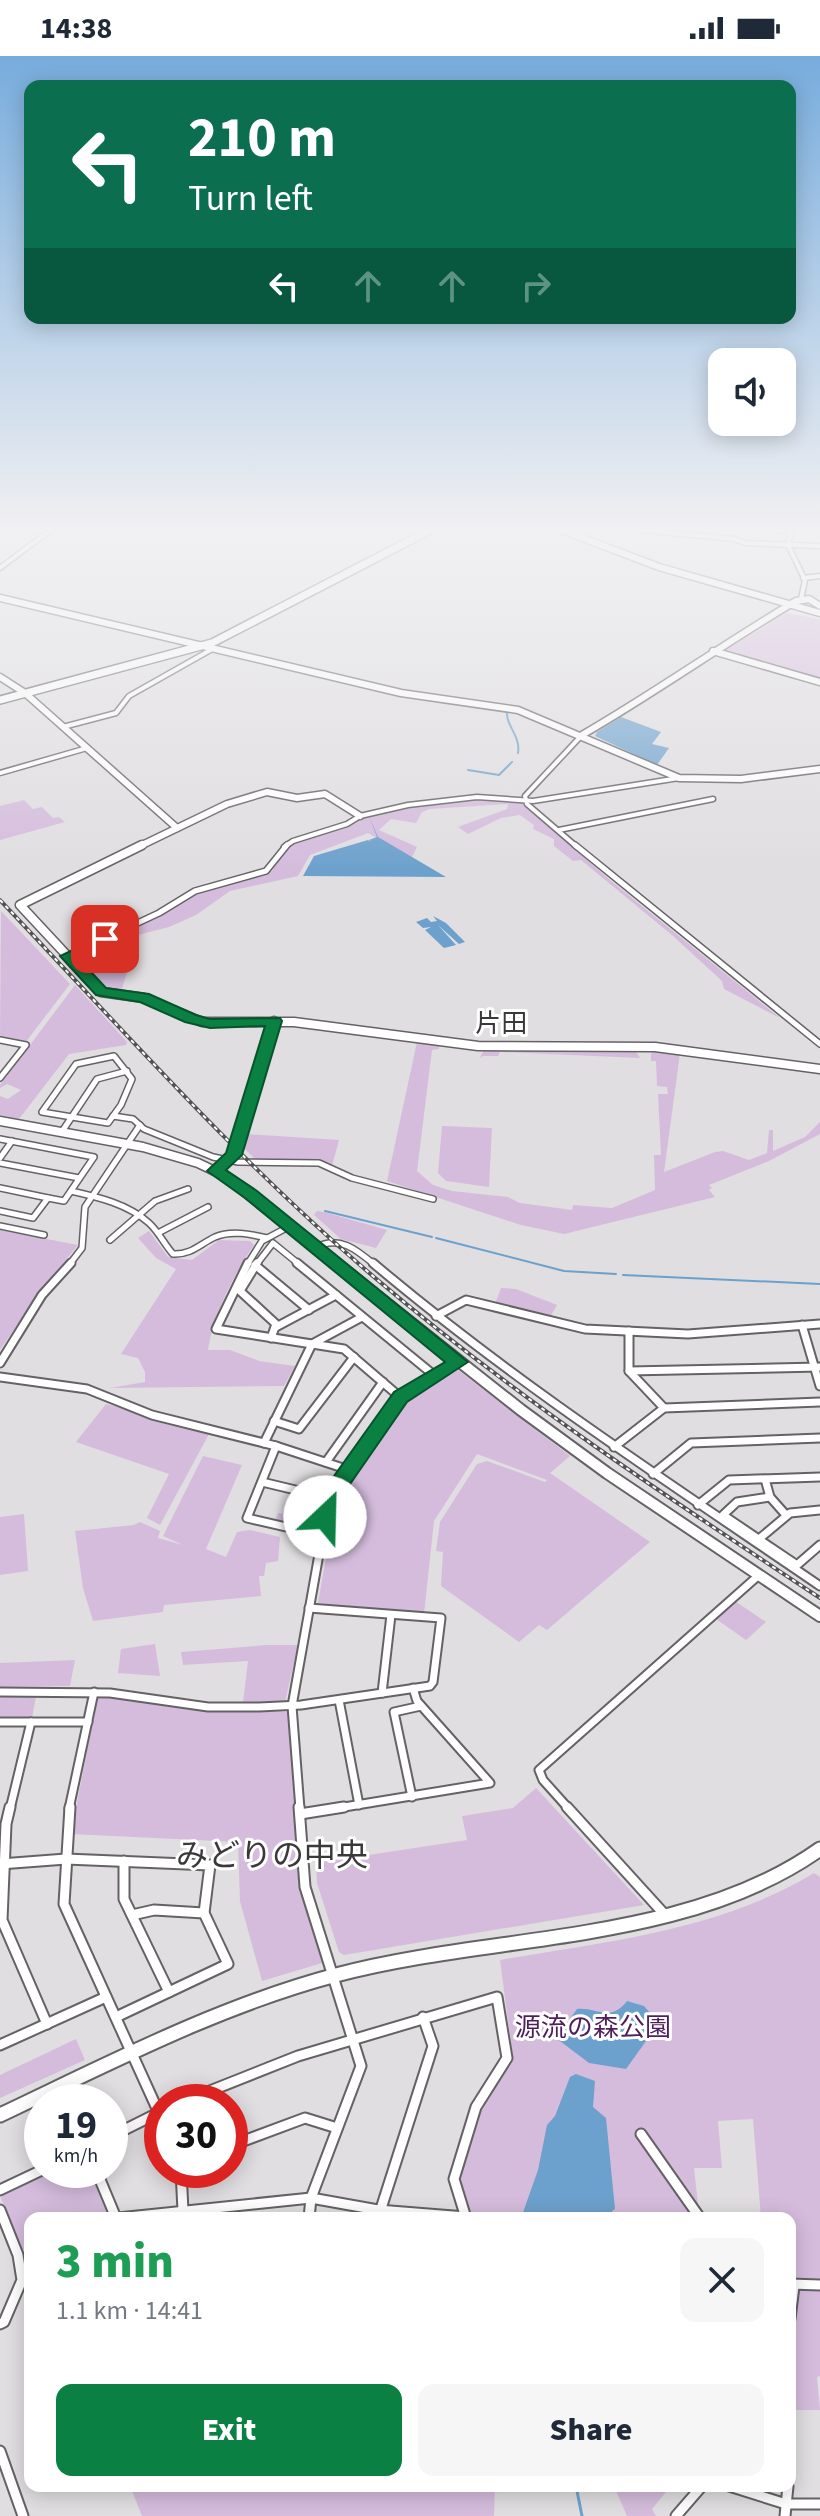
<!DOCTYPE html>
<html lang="en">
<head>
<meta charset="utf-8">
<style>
	body { margin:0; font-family:"Source Sans 3","Noto Sans JP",sans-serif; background:#f6f6f7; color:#1f2937; height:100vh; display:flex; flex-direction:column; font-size:30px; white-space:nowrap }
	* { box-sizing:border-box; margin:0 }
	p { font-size:26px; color:#747a83 }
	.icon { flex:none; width:44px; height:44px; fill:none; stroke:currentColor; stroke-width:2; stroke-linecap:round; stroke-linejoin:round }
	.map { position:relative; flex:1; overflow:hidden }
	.details { position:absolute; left:24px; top:2156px; width:772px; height:280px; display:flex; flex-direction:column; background:#fff; border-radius:16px; box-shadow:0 4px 20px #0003 }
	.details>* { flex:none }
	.top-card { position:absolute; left:24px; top:24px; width:772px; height:244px; border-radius:16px; box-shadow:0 4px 20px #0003; background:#0b6e4f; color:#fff; overflow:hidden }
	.fabs { position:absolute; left:708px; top:292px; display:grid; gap:16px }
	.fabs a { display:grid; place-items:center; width:88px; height:88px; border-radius:16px; background:#fff; box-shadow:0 4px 20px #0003; font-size:40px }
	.speed { position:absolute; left:24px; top:2028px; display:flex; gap:16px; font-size:40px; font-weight:700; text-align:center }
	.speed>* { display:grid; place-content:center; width:104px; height:104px; border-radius:50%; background:#fff; box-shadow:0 4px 20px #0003; line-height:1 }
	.speed small { font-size:20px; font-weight:400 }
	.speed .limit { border:12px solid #d22; background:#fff; color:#111 }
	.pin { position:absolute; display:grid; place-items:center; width:68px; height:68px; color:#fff; margin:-34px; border-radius:16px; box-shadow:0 4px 12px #0006 }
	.me { position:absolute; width:88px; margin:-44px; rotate:24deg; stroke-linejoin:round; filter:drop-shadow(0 0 6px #0008) }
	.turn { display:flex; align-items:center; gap:28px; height:168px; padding:0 32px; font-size:36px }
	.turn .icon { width:104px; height:104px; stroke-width:2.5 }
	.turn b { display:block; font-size:56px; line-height:68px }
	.lanes { display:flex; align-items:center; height:76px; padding:0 32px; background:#0003; justify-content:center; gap:40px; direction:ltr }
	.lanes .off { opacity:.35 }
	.round { display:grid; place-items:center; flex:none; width:84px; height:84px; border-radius:16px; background:#f6f6f7 }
	.head { display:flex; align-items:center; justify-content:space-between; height:136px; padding:0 32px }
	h1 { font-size:48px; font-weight:800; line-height:60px; color:#1e9e55 }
	.cta { display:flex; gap:16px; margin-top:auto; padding:16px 32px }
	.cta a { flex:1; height:92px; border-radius:16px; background:#0b8043; color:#fff; font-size:32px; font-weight:800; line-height:92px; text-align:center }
	.cta a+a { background:#f6f6f7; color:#1f2937 }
	.status { display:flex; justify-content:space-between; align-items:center; height:56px; padding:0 40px; background:#fff; direction:ltr }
	.status svg { height:22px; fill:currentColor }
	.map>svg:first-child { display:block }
	.green { fill:#d5bcdd }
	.water { fill:#6da1cd }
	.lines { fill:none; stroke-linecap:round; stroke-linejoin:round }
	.stream-far1 { stroke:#6da1cd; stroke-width:2 }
	.stream { stroke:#6da1cd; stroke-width:3 }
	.street-far3-casing { stroke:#656265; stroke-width:7 }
	.street-far2-casing { stroke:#656265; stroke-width:8 }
	.street-far1-casing { stroke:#656265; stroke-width:11 }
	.street-casing { stroke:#656265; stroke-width:13 }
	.secondary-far3-casing { stroke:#656265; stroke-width:9 }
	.secondary-far2-casing { stroke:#656265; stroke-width:11 }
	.secondary-far1-casing { stroke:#656265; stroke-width:14 }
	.secondary-casing { stroke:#656265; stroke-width:17 }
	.primary-casing { stroke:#656265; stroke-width:10 }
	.street-far3 { stroke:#fff; stroke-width:4 }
	.street-far2 { stroke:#fff; stroke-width:5 }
	.street-far1 { stroke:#fff; stroke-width:7 }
	.street { stroke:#fff; stroke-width:9 }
	.secondary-far3 { stroke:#fff; stroke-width:6 }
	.secondary-far2 { stroke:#fff; stroke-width:8 }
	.secondary-far1 { stroke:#fff; stroke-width:10 }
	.secondary { stroke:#fff; stroke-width:13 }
	.primary { stroke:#fff; stroke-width:7 }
	.rail-casing { stroke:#535253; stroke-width:4 }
	.rail { stroke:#fff; stroke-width:2; stroke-dasharray:4; stroke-linecap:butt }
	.route { fill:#0b8043; stroke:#07532c; stroke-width:2 }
	.labels { text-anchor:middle; stroke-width:6; stroke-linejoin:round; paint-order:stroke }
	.quarter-label { font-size:26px; fill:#3a393a; stroke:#fff }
	.near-park-label { font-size:26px; fill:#4f1e5d; stroke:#fff }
	.near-quarter-label { font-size:32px; fill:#3a393a; stroke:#fff }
</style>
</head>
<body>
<div class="status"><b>14:38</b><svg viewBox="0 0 49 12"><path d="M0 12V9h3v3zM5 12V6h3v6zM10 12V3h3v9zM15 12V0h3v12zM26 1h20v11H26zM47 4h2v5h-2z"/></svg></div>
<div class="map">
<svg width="820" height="2460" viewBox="0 0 820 2460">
	<rect width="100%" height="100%" fill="#e0dee1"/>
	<!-- green -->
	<g class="green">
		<polygon points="786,557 820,563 820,624 724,595"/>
		<polygon points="477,743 521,746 610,824 780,962 724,933 722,925 672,879 581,804 573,805 554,790 554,783 533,773 534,769 520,759 501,762 468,778 458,771 507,753 508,748 430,753 422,756 416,767 391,763 379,774 417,791 412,801 368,777 310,799 298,820 230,835 196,859 169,871 130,881 119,890 91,899 120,906 127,916 121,936 105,933 73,899 197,837 272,815 284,793 291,788 373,758 421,748"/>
		<polygon points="24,744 33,753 42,751 53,762 59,761 65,766 0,784 0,750"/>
		<polygon points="1,855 70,928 25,987 0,983"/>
		<polygon points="75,929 127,986 126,989 69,998 19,1063 0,1059 0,1040 8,1043 21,1034 7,1028 0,1032 0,1029"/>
		<polygon points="417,986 439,990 439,993 432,994 417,1115 433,1129 452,1135 508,1141 520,1147 572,1154 573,1149 612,1152 655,1134 654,1099 661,1099 658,1038 668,1038 667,1031 657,1030 656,1005 651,1005 651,997 660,995 680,997 664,1116 715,1096 723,1095 749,1104 767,1097 769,1074 773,1074 773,1095 805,1081 820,1066 820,1078 769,1105 709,1129 712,1132 709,1134 715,1141 564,1178 521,1169 387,1125"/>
		<polygon points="484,993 635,994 640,1002 500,996 498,1000 483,1000 480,1002"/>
		<polygon points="442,1070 492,1072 489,1131 446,1125 438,1117"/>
		<polygon points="245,1078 339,1084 332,1110 312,1104 256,1104 242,1090"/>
		<polygon points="317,1155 324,1156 387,1174 376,1192 341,1183 314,1159"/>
		<polygon points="0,1174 78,1189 36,1240 0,1294"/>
		<path d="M 149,1175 L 168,1201 L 192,1204 L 219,1184 L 250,1185 L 254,1189 C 234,1219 213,1258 208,1294 L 230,1294 L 259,1305 L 295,1310 L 284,1330 L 110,1332 L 145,1326 L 145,1316 L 138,1302 L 121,1298 L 176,1213 L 156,1202 L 138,1182 Z"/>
		<polygon points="501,1232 516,1233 557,1249 550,1261 495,1248"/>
		<polygon points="458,1314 570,1400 550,1417 650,1486 547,1574 539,1569 519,1586 441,1530 443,1496 436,1495 440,1466 477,1408 487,1405 545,1426 547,1424 477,1398 434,1465 424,1558 318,1547 336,1444 406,1344"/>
		<polygon points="106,1348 210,1376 160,1469 147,1462 169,1418 76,1386"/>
		<polygon points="203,1400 242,1409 206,1493 226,1501 237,1476 250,1474 280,1481 278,1505 266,1507 264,1520 259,1520 261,1540 164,1549 163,1556 93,1565 83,1532 75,1475 134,1469 140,1466 160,1475 158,1482 183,1489 163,1480"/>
		<polygon points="310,1441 323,1446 319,1473 275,1465 278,1457 300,1461"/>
		<polygon points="24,1458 28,1515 0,1519 0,1461"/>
		<polygon points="735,1545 766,1566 746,1584 716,1563"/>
		<polygon points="155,1588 160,1620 118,1617 121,1593"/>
		<polygon points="267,1589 298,1589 285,1646 243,1647 248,1605 183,1609 181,1596"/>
		<polygon points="75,1604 70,1630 0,1631 0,1607"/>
		<polygon points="0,1640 36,1640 32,1662 0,1662"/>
		<polygon points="101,1640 215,1655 288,1656 301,1828 325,1903 322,1907 262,1925 240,1845 238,1786 71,1778 97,1643"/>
		<polygon points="536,1732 644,1849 344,1899 339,1896 317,1827 316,1807 467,1784 462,1760 513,1752"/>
		<path d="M 814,1817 L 820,1821 L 820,2320 L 817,2321 L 820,2354 L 790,2354 L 790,2162 L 761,2162 L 753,2063 L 718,2065 L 722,2112 L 694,2112 L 699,2157 L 705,2162 L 473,2162 L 459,2123 L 481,2053 L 513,2003 L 500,1904 C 608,1885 718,1875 814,1817 Z"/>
		<polygon points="76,1983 85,2004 0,2042 0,2019"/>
		<polygon points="52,2114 89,2114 109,2162 30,2162 30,2193 21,2194 1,2142 4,2137"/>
		<polygon points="130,2430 495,2430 494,2460 142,2460"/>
		<polygon points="614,2430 676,2430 666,2436 652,2453 656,2460 627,2460"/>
	</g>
	<!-- water -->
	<g class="water">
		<polygon points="621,661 661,676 652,688 669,692 657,709 595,680 597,676"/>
		<polygon points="369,760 378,781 446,821 303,820 314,800 368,784 371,786 369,784 377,781"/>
		<polygon points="433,860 446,867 465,886 459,888 438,869 456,889 444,892 425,874 431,871 423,872 416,866 427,862 431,866 437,865"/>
		<path d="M 627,1945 L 644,1950 L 659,1967 L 626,2013 L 589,2007 L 556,1982 L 577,1953 C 597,1951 610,1967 627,1945 Z"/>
		<polygon points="576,2018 595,2025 593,2051 606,2062 615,2153 612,2155 612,2162 521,2162 538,2114 547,2069 555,2060 570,2021"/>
	</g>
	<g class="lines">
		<!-- stream-far1 -->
		<g class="stream-far1">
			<path d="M 507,655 C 505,669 521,680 518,697"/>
			<polyline points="468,714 499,719 512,706"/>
			<polyline points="325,1155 432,1181"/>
			<polyline points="436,1182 564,1215 616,1218"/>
			<polyline points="623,1219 820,1228"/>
		</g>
		<!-- stream -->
		<polyline class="stream" points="576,2430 582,2460"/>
		<defs>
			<g id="street-far3">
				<polyline points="597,470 734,483 745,487 820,490"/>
				<polyline points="744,470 790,475"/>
				<polyline points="792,470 788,489 805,524 801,543"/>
				<polyline points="0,512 56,470"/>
				<polyline points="803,522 820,520"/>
				<polyline points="63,671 116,657 129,640 214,592"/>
				<polyline points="0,717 87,692"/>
				<polyline points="559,774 713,743"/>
				<polyline points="284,791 293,785 347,768 360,760 408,749 477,741 533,745 679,722"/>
				<polyline points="577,791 527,748 525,740 582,679"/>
			</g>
			<g id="street-far2">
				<polyline points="575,789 820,988"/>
				<polyline points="67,900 159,857 195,835 266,815 287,789"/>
				<polyline points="0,984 26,989 0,1022"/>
				<polygon points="114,1000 132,1023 121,1049 108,1067 42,1056 76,1008"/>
				<polyline points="113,1060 133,1063 144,1073 213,1101 238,1106 319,1107 352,1122 433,1143"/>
				<polyline points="61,1077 97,1023 127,1015"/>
				<polyline points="0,1083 94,1101 64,1145 48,1142 33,1162 0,1155"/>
				<polyline points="0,1102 12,1085"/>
				<polyline points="0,1107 79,1122"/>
				<polyline points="0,1132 48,1142"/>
				<path d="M 71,1135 C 98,1141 128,1148 149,1167 C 159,1176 164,1188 173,1198 C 191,1199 200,1188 215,1181 C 231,1174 250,1178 267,1182"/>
				<polyline points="0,1170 44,1179"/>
				<polyline points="158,1177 208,1151"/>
				<polyline points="110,1184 155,1145 188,1133"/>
				<path d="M 316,1191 C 340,1179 357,1194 375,1209"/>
				<polyline points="69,1209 82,1192 85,1151 140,1069"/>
				<polyline points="247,1209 262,1185 290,1170"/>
				<polyline points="256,1209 273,1187 300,1209"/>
			</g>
			<g id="street-far1">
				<polyline points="248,1207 216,1273 344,1293 400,1341"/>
				<polyline points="257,1207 240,1235 276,1268 271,1282"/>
				<polyline points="297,1207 435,1320"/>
				<path d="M 373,1207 C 514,1326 668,1426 820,1530"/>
				<polyline points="255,1209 309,1254"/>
				<polyline points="436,1260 466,1244 585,1273 688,1278 820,1268"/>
				<polyline points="802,1269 820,1330"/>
				<polyline points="276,1271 336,1239"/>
				<polyline points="629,1275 629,1315 664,1352"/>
				<polyline points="0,1307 42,1239 71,1207"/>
				<polyline points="629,1315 820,1311"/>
				<polyline points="0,1321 87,1333 152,1359 276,1390 349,1414"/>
				<polyline points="274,1365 299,1373 354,1301"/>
				<polyline points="264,1387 312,1288 362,1261"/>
				<polyline points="276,1390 247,1462 321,1479"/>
				<polyline points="614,1391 664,1352 820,1346"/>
				<polyline points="326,1406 383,1326"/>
				<polyline points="653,1418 691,1387 820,1382"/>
				<polyline points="765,1423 770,1441 786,1459"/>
				<polyline points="262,1426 329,1442"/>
				<polyline points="770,1441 737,1446 723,1459 797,1509 820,1489"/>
				<polyline points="698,1449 729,1424 820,1421"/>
				<polyline points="759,1483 790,1457 820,1454"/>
				<polyline points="0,1636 110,1637 208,1651 259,1651 301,1649 430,1630 433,1626 441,1562 309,1552"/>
				<polyline points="382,1637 391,1559"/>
				<polyline points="339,1644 359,1749"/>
				<polyline points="0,1666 88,1666"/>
				<polyline points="412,1741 394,1656 421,1650"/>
				<polyline points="10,1753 31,1666"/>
				<polyline points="69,1753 94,1636"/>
				<polyline points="300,1753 292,1650 329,1442 400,1341 458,1306"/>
				<polyline points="332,1753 490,1727 417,1645 413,1632"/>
				<polyline points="569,1753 543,1724 539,1714 759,1519"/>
			</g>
			<g id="street">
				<polyline points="10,1751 6,1768 2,1864 47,1968"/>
				<polyline points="70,1751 64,1848 159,2057"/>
				<polyline points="299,1751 305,1831 361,2010 311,2142 309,2162"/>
				<polyline points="567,1751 666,1860"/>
				<polyline points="300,1758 344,1751"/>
				<polyline points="124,1805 124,1843 169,1936"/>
				<polyline points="0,1808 66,1803 210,1809 204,1857 228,1908 116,1961"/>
				<polyline points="132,1859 154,1854 204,1857"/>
				<polyline points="0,1989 106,1941"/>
				<polyline points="182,2046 298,2000 497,1941 507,2002 476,2051 454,2123 466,2162"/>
				<polyline points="641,2078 700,2162"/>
				<polyline points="110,2081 162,2055"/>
				<polyline points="230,2090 305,2062 337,2072"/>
				<polyline points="96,2114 116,2162"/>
				<polyline points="181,2114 183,2155"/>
				<polyline points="0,2134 42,2114"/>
				<polyline points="0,2154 18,2199 22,2224 4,2266 0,2268"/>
				<polyline points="118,2162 311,2142 378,2154 466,2161"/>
				<polyline points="378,2162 433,1990 423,1961"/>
				<polyline points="790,2228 820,2229"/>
				<polyline points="790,2263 794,2230"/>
				<polyline points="0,2395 23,2460"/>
				<polyline points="729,2430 786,2448 820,2448"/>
				<polyline points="676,2460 702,2430"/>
				<polyline points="785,2460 788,2430"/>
			</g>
			<g id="secondary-far3">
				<polyline points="551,470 659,511 820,557"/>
				<polyline points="0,542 401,637 518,654 679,722 741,723 820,713"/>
				<polyline points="713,595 820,626"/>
				<polyline points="0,621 25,637 177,772"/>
				<path d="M 582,679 C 655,637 723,588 796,545 L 809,543 L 820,550"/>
				<polyline points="138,791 227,748 267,736 297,742 325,738 360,760"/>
			</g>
			<g id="secondary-far2">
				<polyline points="142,789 20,849 101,936 144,942 202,966 294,966 478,990 655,991 820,1013"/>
				<polyline points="0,1065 143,1091 198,1107 223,1119 337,1209"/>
				<polyline points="215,1115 234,1099 274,965"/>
			</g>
			<polyline id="secondary-far1" points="335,1207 521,1354 607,1417 820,1560"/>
			<path id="secondary" d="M 0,2059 C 110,2007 219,1950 336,1919 C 493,1877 685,1889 820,1793"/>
			<polyline id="primary" points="0,644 212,587 438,470"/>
		</defs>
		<!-- street-far3 casing -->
		<use href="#street-far3" class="street-far3-casing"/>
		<!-- street-far2 casing -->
		<use href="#street-far2" class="street-far2-casing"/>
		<!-- street-far1 casing -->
		<use href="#street-far1" class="street-far1-casing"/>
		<!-- street casing -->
		<use href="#street" class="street-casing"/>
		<!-- secondary-far3 casing -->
		<use href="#secondary-far3" class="secondary-far3-casing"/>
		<!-- secondary-far2 casing -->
		<use href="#secondary-far2" class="secondary-far2-casing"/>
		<!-- secondary-far1 casing -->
		<use href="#secondary-far1" class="secondary-far1-casing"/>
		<!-- secondary casing -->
		<use href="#secondary" class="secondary-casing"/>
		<!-- primary casing -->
		<use href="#primary" class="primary-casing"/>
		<!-- street-far3 -->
		<use href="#street-far3" class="street-far3"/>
		<!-- street-far2 -->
		<use href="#street-far2" class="street-far2"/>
		<!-- street-far1 -->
		<use href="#street-far1" class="street-far1"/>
		<!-- street -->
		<use href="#street" class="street"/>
		<!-- secondary-far3 -->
		<use href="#secondary-far3" class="secondary-far3"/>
		<!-- secondary-far2 -->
		<use href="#secondary-far2" class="secondary-far2"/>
		<!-- secondary-far1 -->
		<use href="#secondary-far1" class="secondary-far1"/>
		<!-- secondary -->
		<use href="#secondary" class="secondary"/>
		<!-- primary -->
		<use href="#primary" class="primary"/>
		<defs>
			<path id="rail" d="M 0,844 C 122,973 239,1106 374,1221 C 514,1340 667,1441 820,1542"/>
		</defs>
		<!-- rail casing -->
		<use href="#rail" class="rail-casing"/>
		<!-- rail -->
		<use href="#rail" class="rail"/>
	</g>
	<!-- sky -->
	<linearGradient id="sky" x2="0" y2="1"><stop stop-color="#77acdd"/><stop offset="0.58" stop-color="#f1f0f2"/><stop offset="1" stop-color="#f1f0f2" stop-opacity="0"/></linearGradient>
	<rect width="820" height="814" fill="url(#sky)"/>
	<!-- route -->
	<polygon class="route" points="105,879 112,883 110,886 77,901 106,932 149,938 196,959 210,963 280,962 282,965 242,1099 226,1114 257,1135 468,1306 407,1346 339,1444 332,1466 318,1466 315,1461 322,1437 394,1336 445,1306 245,1142 207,1115 226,1097 265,970 210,972 185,966 140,946 96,939 60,900"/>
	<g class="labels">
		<!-- quarter labels -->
		<g class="quarter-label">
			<text x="501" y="976">片田</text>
		</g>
		<!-- near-park labels -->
		<g class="near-park-label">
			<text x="593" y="1980">源流の森公園</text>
		</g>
		<!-- near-quarter labels -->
		<g class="near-quarter-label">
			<text x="272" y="1810">みどりの中央</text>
		</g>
	</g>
</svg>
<div class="fabs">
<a><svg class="icon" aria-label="sound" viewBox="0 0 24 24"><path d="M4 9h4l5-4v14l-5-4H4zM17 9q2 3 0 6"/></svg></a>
</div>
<div class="speed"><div>19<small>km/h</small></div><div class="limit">30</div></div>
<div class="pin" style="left:105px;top:883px;background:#d93025"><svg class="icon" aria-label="arrive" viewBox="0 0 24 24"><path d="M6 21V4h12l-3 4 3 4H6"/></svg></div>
<svg class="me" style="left:325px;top:1461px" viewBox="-20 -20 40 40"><circle r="19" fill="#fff"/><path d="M0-13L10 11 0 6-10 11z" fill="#0b8043"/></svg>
<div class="top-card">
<div class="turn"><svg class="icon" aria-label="left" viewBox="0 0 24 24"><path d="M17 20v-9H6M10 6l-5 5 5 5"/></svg><div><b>210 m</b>Turn left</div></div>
<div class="lanes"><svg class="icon" aria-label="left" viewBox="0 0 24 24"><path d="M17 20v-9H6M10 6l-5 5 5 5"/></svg><svg class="icon off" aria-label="ahead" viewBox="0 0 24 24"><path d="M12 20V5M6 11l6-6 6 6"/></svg><svg class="icon off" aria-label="ahead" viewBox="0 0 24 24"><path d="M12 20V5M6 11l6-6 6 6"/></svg><svg class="icon off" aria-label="right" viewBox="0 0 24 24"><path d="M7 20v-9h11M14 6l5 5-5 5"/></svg></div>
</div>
<section class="details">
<div class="head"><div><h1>3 min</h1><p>1.1 km · 14:41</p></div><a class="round"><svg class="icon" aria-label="close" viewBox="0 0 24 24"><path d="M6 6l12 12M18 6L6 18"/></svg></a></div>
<div class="cta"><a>Exit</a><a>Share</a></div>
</section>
</div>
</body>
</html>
